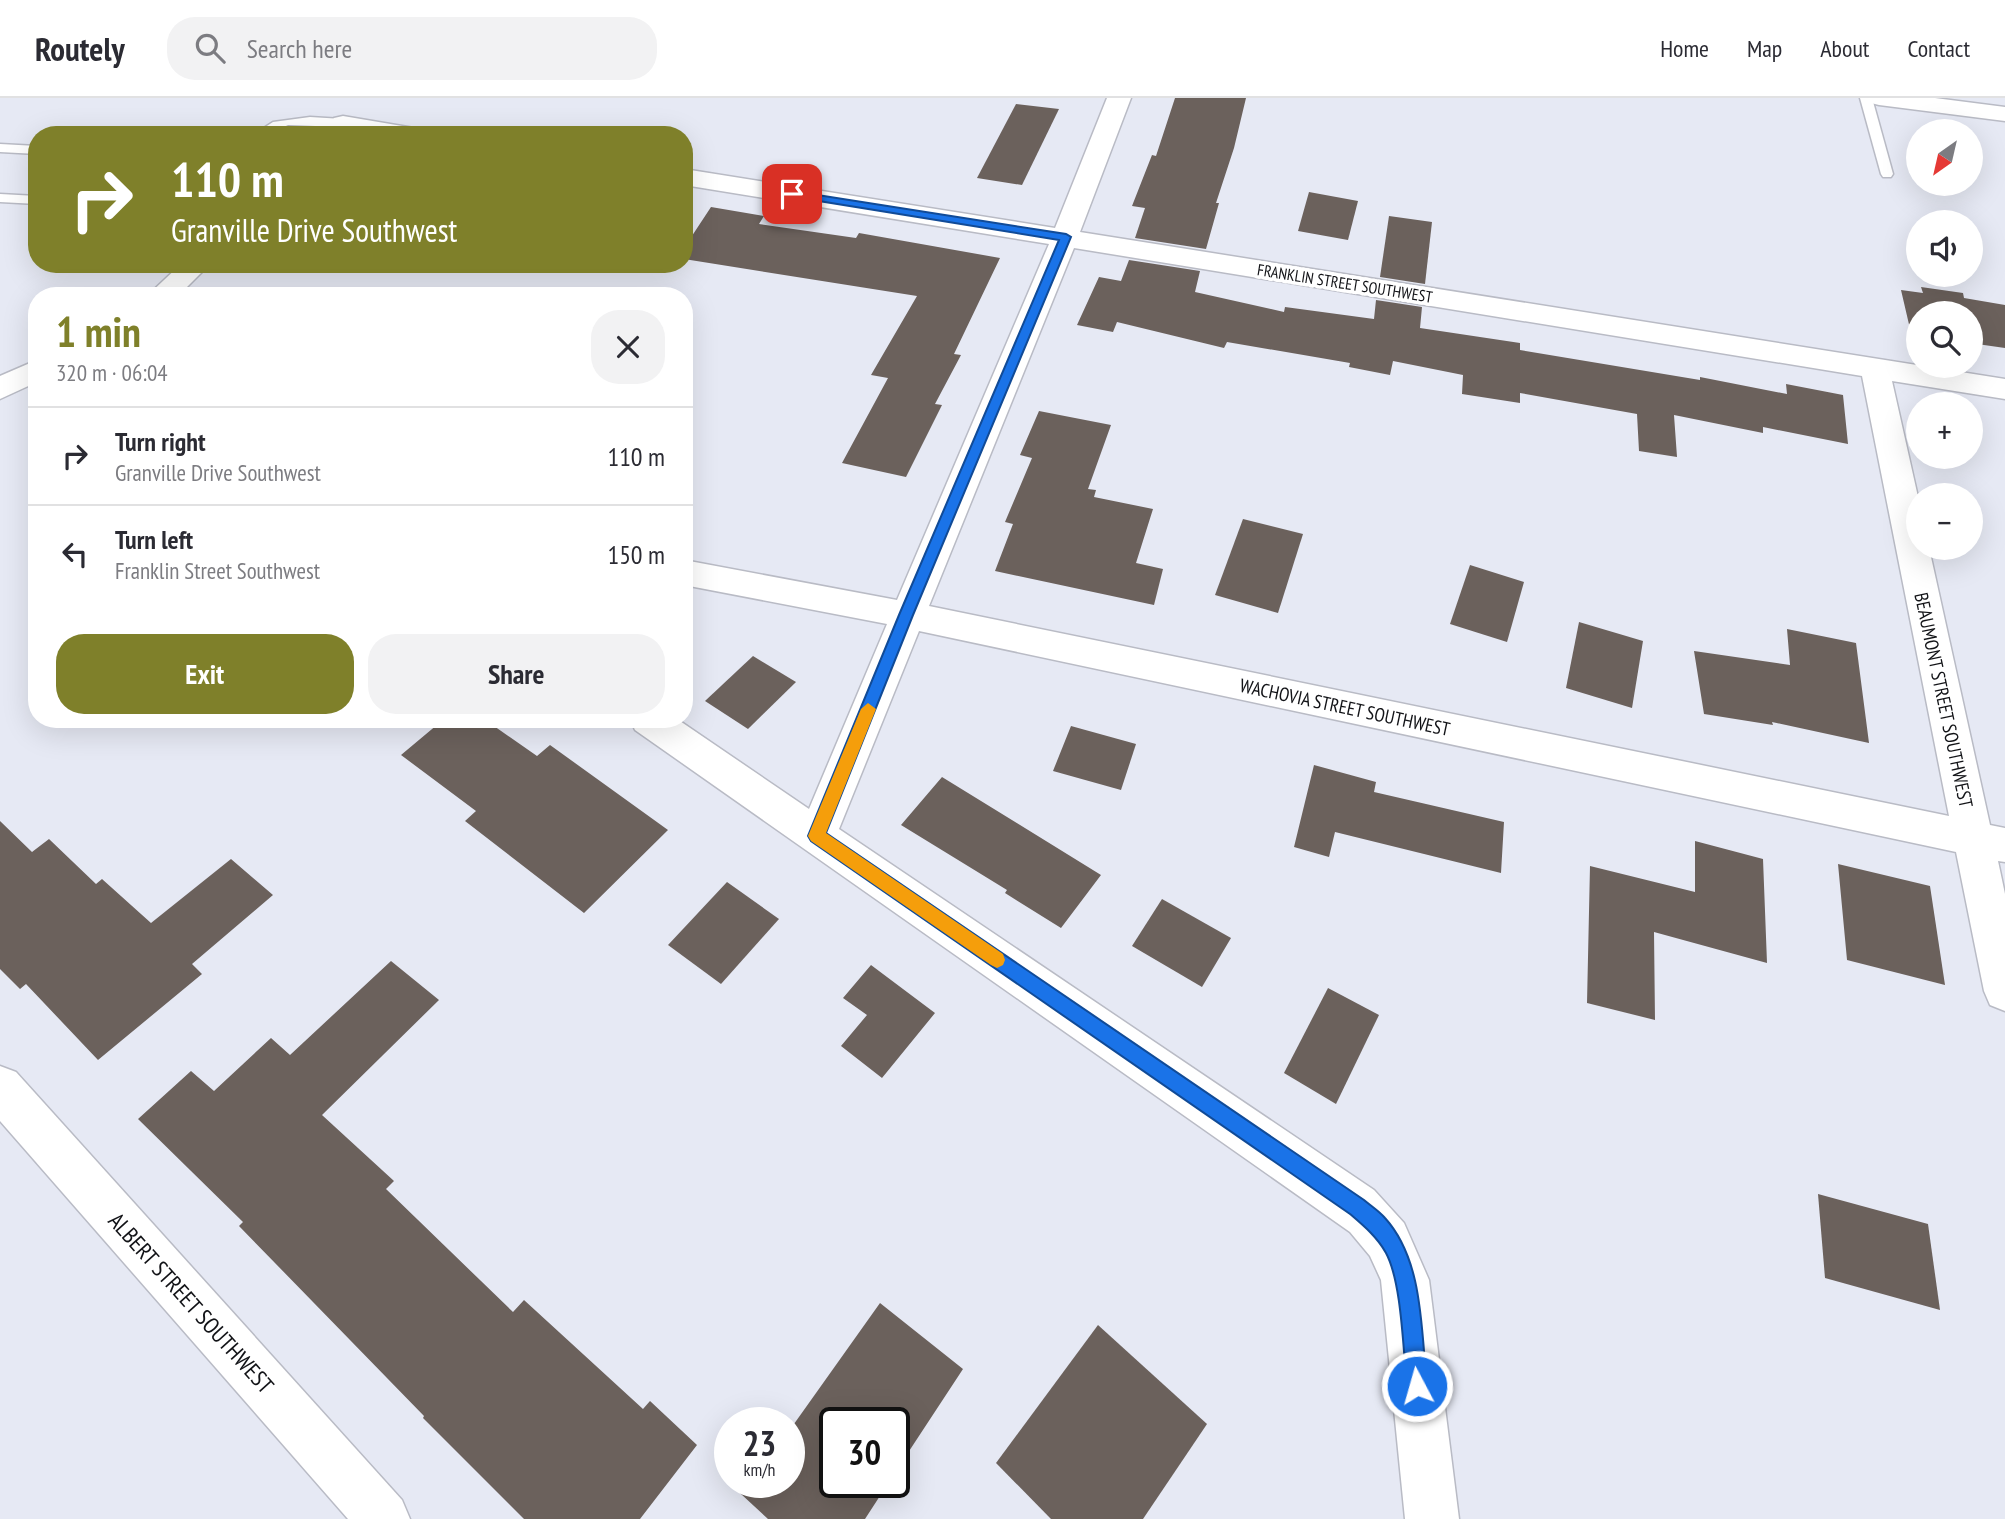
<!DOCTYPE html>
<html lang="en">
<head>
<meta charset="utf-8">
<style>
	body { margin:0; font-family:"PT Sans Narrow",sans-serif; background:#f2f2f3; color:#2b2b33; height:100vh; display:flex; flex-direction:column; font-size:26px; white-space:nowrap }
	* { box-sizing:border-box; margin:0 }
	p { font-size:23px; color:#7c7c81 }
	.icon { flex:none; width:38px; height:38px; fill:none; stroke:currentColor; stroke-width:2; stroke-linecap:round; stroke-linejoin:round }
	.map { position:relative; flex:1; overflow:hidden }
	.panel { position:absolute; left:28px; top:189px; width:665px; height:441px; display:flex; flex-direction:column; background:#fff; border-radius:28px; box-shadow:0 7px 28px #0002 }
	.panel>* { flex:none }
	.banner { position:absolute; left:28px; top:28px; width:665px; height:147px; border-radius:28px; box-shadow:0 7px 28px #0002; background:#7f802a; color:#fff; overflow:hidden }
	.needle { width:46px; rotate:214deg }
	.controls { position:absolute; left:1906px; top:21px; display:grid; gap:14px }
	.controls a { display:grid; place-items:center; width:77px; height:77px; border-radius:50%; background:#fff; box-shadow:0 7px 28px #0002; font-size:35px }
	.speed { position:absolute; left:714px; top:1309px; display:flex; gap:14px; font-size:35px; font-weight:700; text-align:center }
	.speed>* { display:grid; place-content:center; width:91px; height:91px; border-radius:50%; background:#fff; box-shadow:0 7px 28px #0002; line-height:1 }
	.speed small { font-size:18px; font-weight:400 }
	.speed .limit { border:4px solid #111; border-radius:10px; background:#fff; color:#111 }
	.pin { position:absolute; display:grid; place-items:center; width:60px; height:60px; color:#fff; margin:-30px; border-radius:14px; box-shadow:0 4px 10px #0006 }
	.me { position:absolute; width:77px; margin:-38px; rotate:354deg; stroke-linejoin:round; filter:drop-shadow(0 0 5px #0008) }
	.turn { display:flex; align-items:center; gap:24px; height:147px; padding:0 28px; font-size:32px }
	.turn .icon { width:91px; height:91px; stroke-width:2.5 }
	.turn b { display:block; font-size:49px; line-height:60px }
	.round { display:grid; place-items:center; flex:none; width:74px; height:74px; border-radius:28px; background:#f2f2f3 }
	.overview { display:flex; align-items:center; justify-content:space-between; height:119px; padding:0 28px }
	h1 { font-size:42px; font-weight:600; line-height:52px; color:#7f802a }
	.button { display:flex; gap:14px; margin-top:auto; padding:14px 28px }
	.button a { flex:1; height:80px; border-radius:28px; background:#7f802a; color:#fff; font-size:28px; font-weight:600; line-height:80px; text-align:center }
	.button a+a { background:#f2f2f3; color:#2b2b33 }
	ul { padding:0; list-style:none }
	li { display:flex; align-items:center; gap:21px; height:98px; padding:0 28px; border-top:2px solid #e1e1e2 }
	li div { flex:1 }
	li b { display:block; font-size:26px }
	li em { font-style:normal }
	header { display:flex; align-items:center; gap:42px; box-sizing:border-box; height:98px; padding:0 35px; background:#fff; border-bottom:2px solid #e1e1e2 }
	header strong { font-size:33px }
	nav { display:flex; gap:38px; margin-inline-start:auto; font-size:24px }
	.search { width:490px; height:63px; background:#f2f2f3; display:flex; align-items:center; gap:18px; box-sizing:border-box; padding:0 24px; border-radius:28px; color:#7c7c81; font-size:26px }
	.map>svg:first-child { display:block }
	.building { fill:#6b615c }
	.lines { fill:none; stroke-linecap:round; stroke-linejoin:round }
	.lane-casing { stroke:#b9bbc5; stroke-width:3 }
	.street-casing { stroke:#b9bbc5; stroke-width:3 }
	.lane { fill:#fff; fill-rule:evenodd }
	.street { fill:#fff; fill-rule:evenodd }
	.route { fill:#1a73e8; stroke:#114b97; stroke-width:2 }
	.slow { fill:#f59e0b }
	.labels { text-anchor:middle; stroke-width:7; stroke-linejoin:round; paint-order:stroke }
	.far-street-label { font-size:16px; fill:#121317; stroke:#fff }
	.street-label { font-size:19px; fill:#121317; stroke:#fff }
	.near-street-label { font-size:23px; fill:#121317; stroke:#fff }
</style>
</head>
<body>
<header>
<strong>Routely</strong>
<div class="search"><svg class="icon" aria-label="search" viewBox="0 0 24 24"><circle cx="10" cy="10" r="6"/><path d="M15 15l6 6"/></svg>Search here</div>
<nav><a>Home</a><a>Map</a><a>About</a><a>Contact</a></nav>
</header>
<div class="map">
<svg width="2005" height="1421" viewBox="0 0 2005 1421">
	<rect width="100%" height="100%" fill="#e6e9f4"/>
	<!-- building -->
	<g class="building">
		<polygon points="1175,0 1246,0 1234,50 1216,105 1219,105 1206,151 1135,140 1145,110 1132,108 1152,57 1156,58"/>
		<polygon points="1016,6 1059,11 1022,87 977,80"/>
		<polygon points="1309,94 1358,103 1348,142 1298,133"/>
		<polygon points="711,109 764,118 759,126 856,140 859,135 1000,160 954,256 961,257 935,306 942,307 906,379 842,365 888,280 871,277 917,198 684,161 684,150"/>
		<polygon points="1389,118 1432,124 1425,186 1380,179"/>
		<polygon points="1129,162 1200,173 1195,194 1284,214 1285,209 1374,221 1376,202 1422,209 1420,230 1520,245 1520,252 1700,282 1700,279 1787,296 1786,286 1843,297 1848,346 1763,329 1763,335 1674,317 1677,359 1639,353 1637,316 1520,295 1520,305 1462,296 1463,277 1393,263 1390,277 1349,269 1350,265 1227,244 1224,250 1117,224 1113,234 1077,227 1099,179 1121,183"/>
		<polygon points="1921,189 1963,195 1964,200 2005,207 2005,250 1970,245 1970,215 1918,215 1918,236 1911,235 1901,192 1923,195"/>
		<polygon points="1039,313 1111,327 1088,391 1096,392 1094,399 1153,411 1136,465 1163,471 1154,507 995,473 1013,426 1005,424 1032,360 1020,357"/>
		<polygon points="1243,421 1303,436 1278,515 1215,497"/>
		<polygon points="1470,467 1524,484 1507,544 1450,526"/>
		<polygon points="1579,524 1643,543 1632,610 1566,590"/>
		<polygon points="1787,531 1856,545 1869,645 1772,624 1773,627 1704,616 1694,553 1790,567"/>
		<polygon points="753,558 796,584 748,631 705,603"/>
		<polygon points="444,621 484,621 537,658 550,647 668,732 584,815 465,723 476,713 401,657"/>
		<polygon points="1071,628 1136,646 1121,692 1053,673"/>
		<polygon points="1314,667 1376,684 1374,694 1504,724 1501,775 1335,734 1329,759 1294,749"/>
		<polygon points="942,679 1101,777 1061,830 1005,795 1007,792 901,727"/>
		<polygon points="0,723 32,754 49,741 96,786 102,781 151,825 231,761 273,797 192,866 202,876 98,962 26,886 20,891 0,871"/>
		<polygon points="1695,743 1763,761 1767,865 1654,834 1655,922 1587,905 1590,768 1695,794"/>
		<polygon points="1838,766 1930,788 1945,887 1847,862"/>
		<polygon points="727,784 779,821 721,886 668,847"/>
		<polygon points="1162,801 1231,840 1202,889 1132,848"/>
		<polygon points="391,863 439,902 322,1017 394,1083 386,1091 513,1214 524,1202 643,1311 650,1303 697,1347 640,1421 524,1421 423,1320 424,1318 239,1128 243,1124 138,1021 191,973 214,993 271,940 290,957"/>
		<polygon points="871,867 935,915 882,980 841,948 867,917 843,900"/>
		<polygon points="1328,890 1379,917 1336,1006 1284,975"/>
		<polygon points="1818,1096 1928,1126 1940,1212 1825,1180"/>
		<polygon points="880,1205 963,1271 894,1376 894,1325 835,1325 835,1384 889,1384 865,1421 768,1421 728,1384 789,1384 789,1333"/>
		<polygon points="1098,1227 1207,1326 1143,1421 1051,1421 996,1365"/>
	</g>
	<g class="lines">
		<defs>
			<g id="lane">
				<polygon points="1860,0 1872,0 1893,76 1891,79 1883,79 1881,76"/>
				<polygon points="310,19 343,21 349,25 343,29 288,27 267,37 253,37 273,24"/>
				<polygon points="0,46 37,48 37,56 0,54"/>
				<polygon points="0,96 37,98 37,106 0,104"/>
			</g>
			<g id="street">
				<path d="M 1107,0 L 1131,0 L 1080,134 L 2005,281 L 2005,301 L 1892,283 L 1918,399 L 1918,450 L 1929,450 L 1990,727 L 2005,730 L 2005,764 L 1998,763 L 2005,796 L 2005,913 L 1990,907 L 1984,893 L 1956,754 L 919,533 L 839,731 L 1374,1092 L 1404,1125 L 1429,1182 L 1459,1421 L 1405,1421 L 1381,1182 L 1370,1158 L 1350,1134 L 635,632 L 630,621 L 677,621 L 809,711 L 887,526 L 684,487 L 684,462 L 897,502 L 1049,146 L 684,87 L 684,71 L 1055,130 ZM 1074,150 L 1862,278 L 1949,718 L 929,508 Z"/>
				<polygon points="1867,0 1935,0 2005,9 2005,23 1879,7 1871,5"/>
				<polygon points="343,18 414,30 423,32 426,37 370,37 334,30 331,25 334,20"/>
				<polygon points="181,166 210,166 178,198 147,198"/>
				<polygon points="37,262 37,284 0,301 0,278"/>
				<polygon points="0,968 16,974 402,1402 410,1421 348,1421 0,1023"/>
			</g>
		</defs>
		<!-- lane casing -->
		<use href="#lane" class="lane-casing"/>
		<!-- street casing -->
		<use href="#street" class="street-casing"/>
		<!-- lane -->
		<use href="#lane" class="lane"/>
		<!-- street -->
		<use href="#street" class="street"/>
	</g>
	<!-- route -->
	<path class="route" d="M 792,93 L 1066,136 L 1071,139 L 913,517 L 826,735 L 1364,1102 C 1371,1108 1379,1113 1385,1120 C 1424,1163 1421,1234 1427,1288 L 1424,1296 L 1417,1299 L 1410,1296 L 1407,1288 C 1403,1253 1402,1185 1386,1155 C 1377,1139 1364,1128 1350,1116 L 811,743 L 808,738 L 899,517 L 1059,142 L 788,98 L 786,96 Z"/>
	<!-- slow -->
	<polygon class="slow" points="868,605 876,611 826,735 1003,856 1005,862 1003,867 997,870 991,867 811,743 808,738 861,611"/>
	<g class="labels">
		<!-- far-street labels -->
		<g class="far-street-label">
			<text transform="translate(1345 185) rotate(9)" y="6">FRANKLIN STREET SOUTHWEST</text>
		</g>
		<!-- street labels -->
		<g class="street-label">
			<text transform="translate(1944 602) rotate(78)" y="7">BEAUMONT STREET SOUTHWEST</text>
			<text transform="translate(1345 609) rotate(12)" y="7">WACHOVIA STREET SOUTHWEST</text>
		</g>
		<!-- near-street labels -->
		<g class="near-street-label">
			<text transform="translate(191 1205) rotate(48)" y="8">ALBERT STREET SOUTHWEST</text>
		</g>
	</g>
</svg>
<div class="controls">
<a><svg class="needle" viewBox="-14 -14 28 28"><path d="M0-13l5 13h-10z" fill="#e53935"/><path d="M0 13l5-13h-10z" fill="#7c7c81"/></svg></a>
<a><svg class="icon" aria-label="sound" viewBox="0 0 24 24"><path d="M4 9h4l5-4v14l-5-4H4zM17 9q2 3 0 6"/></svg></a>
<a><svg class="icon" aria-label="search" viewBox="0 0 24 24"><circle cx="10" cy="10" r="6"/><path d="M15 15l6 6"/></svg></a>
<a>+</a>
<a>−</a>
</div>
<div class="speed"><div>23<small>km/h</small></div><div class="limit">30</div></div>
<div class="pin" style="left:792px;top:96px;background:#d93025"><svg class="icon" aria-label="arrive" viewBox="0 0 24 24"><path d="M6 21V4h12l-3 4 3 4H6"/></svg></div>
<svg class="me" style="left:1417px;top:1288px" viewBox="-20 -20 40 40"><circle r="17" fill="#1a73e8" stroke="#fff" stroke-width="3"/><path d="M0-11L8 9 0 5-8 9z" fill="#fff"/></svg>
<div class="banner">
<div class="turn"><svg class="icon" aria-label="right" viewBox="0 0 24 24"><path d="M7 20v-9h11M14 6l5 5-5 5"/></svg><div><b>110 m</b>Granville Drive Southwest</div></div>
</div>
<section class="panel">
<div class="overview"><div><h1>1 min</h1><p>320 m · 06:04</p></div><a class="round"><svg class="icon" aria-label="close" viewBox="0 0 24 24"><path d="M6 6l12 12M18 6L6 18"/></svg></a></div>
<ul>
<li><svg class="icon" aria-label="right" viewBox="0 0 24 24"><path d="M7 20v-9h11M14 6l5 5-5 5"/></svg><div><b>Turn right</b><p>Granville Drive Southwest</p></div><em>110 m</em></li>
<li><svg class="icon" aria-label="left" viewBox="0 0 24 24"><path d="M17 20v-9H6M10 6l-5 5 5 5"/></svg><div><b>Turn left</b><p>Franklin Street Southwest</p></div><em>150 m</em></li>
</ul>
<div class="button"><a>Exit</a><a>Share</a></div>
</section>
</div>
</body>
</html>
